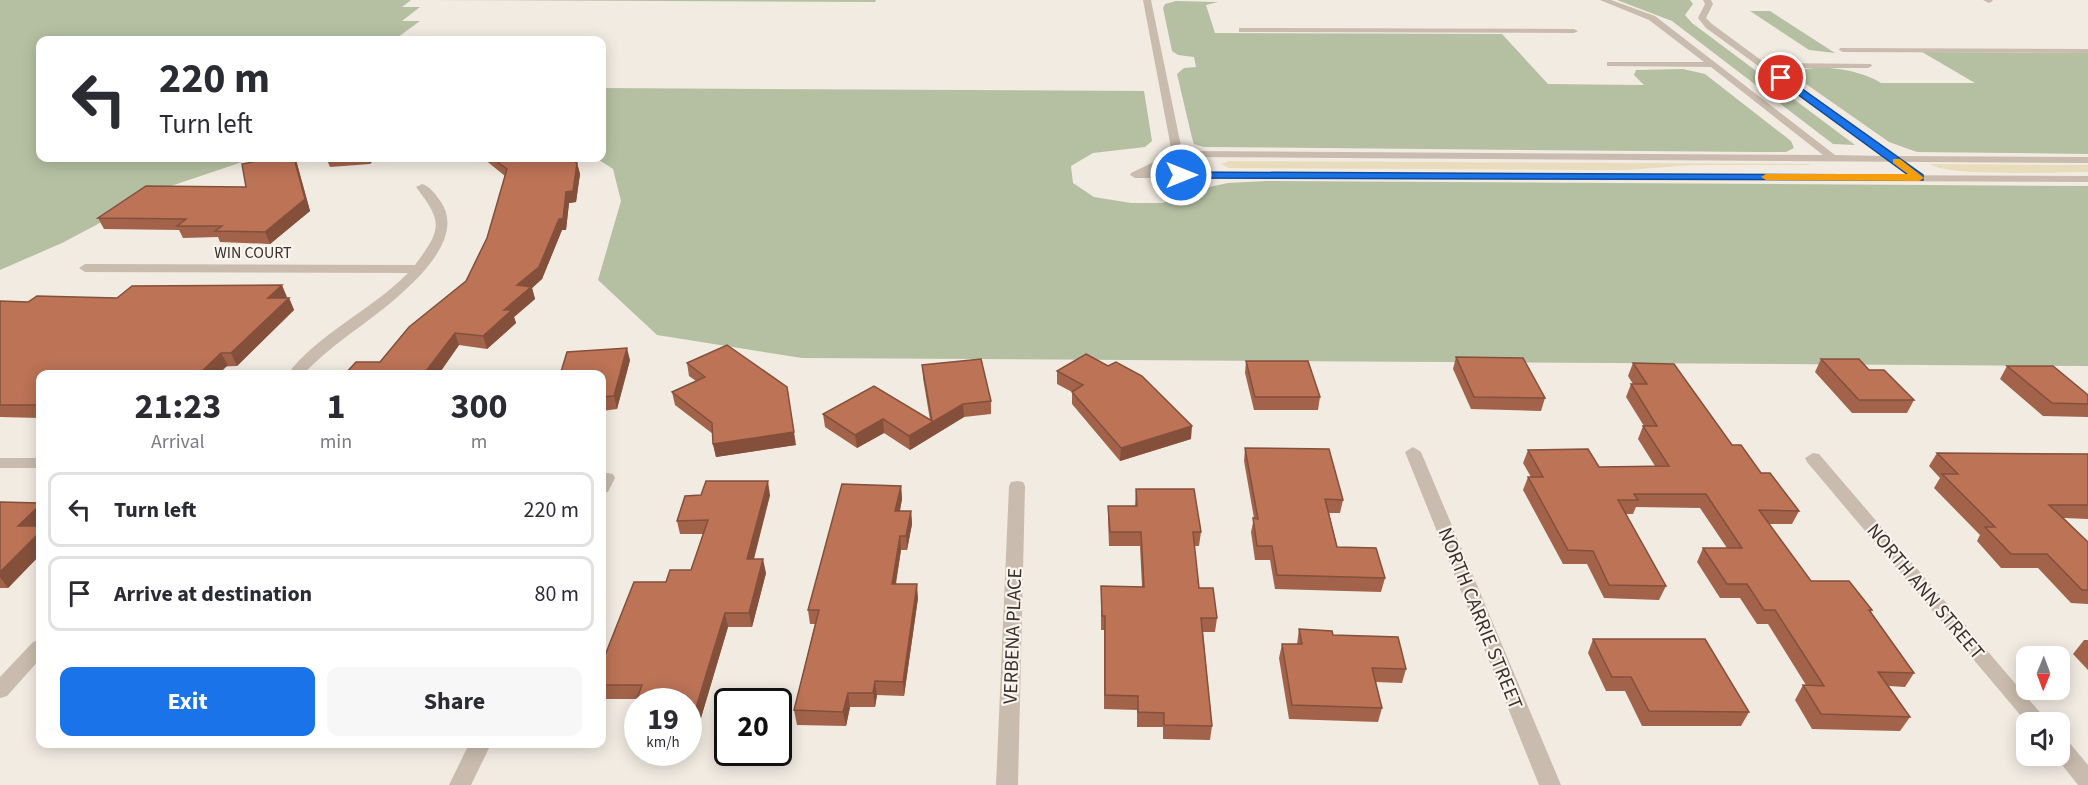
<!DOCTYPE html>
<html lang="en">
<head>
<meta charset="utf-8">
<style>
	body { margin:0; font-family:"Source Sans 3",sans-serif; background:#f7f7f7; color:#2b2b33; height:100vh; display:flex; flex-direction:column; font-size:22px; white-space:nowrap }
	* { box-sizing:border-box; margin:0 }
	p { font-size:20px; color:#7c7c81 }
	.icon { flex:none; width:33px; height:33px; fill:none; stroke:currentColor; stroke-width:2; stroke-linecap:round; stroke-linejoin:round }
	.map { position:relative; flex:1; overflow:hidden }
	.details { position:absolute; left:36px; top:370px; width:570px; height:378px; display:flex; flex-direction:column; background:#fff; border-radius:12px; box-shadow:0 3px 15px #0003 }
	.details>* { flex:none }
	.top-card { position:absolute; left:36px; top:36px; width:570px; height:126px; border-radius:12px; box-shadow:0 3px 15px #0003; background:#fff; color:#2b2b33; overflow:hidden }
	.needle { width:39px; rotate:181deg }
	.buttons { position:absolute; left:2016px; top:646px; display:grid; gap:12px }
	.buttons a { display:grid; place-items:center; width:54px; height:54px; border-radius:12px; background:#fff; box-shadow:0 3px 15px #0003; font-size:30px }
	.speed { position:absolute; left:624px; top:688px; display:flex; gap:12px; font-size:30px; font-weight:700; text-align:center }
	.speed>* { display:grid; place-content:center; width:78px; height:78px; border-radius:50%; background:#fff; box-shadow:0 3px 15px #0003; line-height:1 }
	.speed small { font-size:15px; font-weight:400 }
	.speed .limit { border:3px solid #111; border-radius:9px; background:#fff; color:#111 }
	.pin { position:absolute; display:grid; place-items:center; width:51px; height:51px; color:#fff; margin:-26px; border:3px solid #fff; border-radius:50%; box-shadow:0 2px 6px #0007 }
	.me { position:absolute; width:66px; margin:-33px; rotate:90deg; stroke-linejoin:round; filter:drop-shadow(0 0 4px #0008) }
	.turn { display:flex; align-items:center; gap:21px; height:126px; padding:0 24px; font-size:27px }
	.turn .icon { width:78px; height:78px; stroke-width:2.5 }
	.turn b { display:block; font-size:42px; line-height:51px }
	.eta { display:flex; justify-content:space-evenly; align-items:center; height:102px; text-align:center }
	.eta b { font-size:36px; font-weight:700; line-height:42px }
	.action { display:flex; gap:12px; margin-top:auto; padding:12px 24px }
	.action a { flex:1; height:69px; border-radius:12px; background:#1a73e8; color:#fff; font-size:24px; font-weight:700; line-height:69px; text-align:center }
	.action a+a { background:#f7f7f7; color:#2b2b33 }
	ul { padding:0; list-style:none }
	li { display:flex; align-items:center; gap:18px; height:75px; margin:0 12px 9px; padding:0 12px; border:3px solid #e1e1e2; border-radius:12px }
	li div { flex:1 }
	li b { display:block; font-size:22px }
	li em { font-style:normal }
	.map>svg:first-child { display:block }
	.green { fill:#b5c0a2 }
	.sand { fill:#e9dcbc }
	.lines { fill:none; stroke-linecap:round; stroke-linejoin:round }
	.service { fill:#c9bcae; fill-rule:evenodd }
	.pedestrian { fill:#c9bcae; fill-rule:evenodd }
	.minor { fill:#c9bcae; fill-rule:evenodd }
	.wall { fill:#a2634a }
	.shaded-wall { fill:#84503c }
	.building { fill:#bc7356; stroke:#84503c; stroke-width:1.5 }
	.route { fill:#1a73e8; stroke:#114b97; stroke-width:1.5 }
	.slow { fill:#f59e0b }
	.labels { text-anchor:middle; stroke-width:4.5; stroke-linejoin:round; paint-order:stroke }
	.street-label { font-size:16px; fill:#39302c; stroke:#f9f5ee }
	.near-street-label { font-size:20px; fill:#39302c; stroke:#f9f5ee }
</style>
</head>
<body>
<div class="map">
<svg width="2088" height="785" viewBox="0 0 2088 785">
	<rect width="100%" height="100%" fill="#f2ebe2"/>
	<!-- green -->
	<g class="green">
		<polygon points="0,0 411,0 402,7 420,7 402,21 420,21 394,40 40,40 40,158 254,158 168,187 62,243 0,270"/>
		<polygon points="426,0 876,0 875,2"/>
		<polygon points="1617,0 1690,0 1693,4 1685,15 1692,23 1855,145 1833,144 1672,21"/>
		<polygon points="1176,1 1218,2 1206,5 1215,33 1502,34 1548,84 1644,85 1634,75 1636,70 1683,69 1705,74 1791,141 1794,148 1786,152 1755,152 1204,147 1194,144 1192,138 1177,74 1184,68 1196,67 1194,57 1178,55 1172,51 1163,8 1165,4"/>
		<polygon points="1750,11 1770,11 1835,53 1809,50"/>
		<path d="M 1922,52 L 2088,53 L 2088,154 L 1917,152 L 1889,142 L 1796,77 L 1794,73 C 1816,62 1861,70 1881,83 L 1975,83 Z"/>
		<polygon points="602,88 1144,91 1152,141 1145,147 1093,153 1071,166 1073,183 1094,197 1131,203 1163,203 1195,190 1228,183 1267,181 2088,186 2088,366 802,358 657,335 598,280 621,201 613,169 596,158 602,158"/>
	</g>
	<!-- sand -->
	<g class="sand">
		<polygon points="1229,161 1807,164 1811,165 1693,165 1627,170 1229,168 1221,164"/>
		<path d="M 1930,164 L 2088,165 L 2088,172 C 2061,172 1946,177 1930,164 Z"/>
	</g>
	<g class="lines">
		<!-- service -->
		<g class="service">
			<polygon points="1143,0 1151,0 1182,151 1823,155 1711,67 1607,66 1607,62 1704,62 1649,20 1600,0 1611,0 1655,16 1835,155 1882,156 1706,28 1698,18 1705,4 1703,0 1711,0 1713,4 1706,18 1712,24 1765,63 1871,64 1872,66 1868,68 1772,68 1894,156 2088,157 2088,163 1183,157 1182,164 1176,164 1174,159 1149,172 2088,176 2088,182 1135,178 1130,175 1131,173 1172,153"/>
			<polygon points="1239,28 1574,29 1578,31 1574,33 1242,32 1239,32"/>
			<polygon points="1840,48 2088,49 2088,53 1843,52 1839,50"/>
		</g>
		<!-- pedestrian -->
		<polygon class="pedestrian" points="1983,0 1992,0 1993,1 1989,3"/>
		<!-- minor -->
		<g class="minor">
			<path d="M 422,184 C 430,186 436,195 441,202 C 475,253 365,321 333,347 C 322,356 312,365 302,375 L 287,375 C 317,334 372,310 408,273 L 85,272 L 79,268 L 85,264 L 415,265 C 442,229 443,222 416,187 Z"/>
			<polygon points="1413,447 1421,452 1561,785 1539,785 1405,452"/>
			<polygon points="1813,453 1819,454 2049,723 2027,723 1807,462 1805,458"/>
			<rect x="0" y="458" width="40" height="10"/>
			<polygon points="607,473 613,474 615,478 608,492 602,493 602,474"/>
			<polygon points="1017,481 1023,482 1025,486 1018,785 996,785 1009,486 1011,482"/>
			<polygon points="40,640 40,659 7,696 0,698 0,677 33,642"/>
			<polygon points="2060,738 2068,741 2088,765 2088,785 2078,785 2055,756 2060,756"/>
			<polygon points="469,744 491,744 471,785 449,785"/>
		</g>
	</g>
	<!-- wall -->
	<g class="wall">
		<polygon points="326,158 375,158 370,164 330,167"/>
		<polygon points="391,159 391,158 569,158 577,163 580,174 576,202 569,203 566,230 562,230 542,279 532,288 535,299 514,317 516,323 487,349 459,345 438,375 344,375 380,362 466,281 487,238 505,176 484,159"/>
		<polygon points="296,160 310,211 270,244 220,242 218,237 183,238 179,230 104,229 98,218 246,187"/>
		<polygon points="287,297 286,298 289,298 294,310 237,366 40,375 40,418 0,417 0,301 28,302 117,298"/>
		<polygon points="1456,357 1545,398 1541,411 1471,409 1453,369"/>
		<polygon points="1821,359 1869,370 1914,400 1907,413 1852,413 1815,372"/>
		<polygon points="630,360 617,409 602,411 602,375"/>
		<polygon points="1246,361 1320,397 1318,410 1254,410 1245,373"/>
		<polygon points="687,363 796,445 716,457 713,444 713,434 675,405 672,392 696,381 689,376"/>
		<polygon points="1633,363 1732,445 1761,473 1799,511 1792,524 1769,524 1811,581 1872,610 1871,612 1914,673 1905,687 1889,686 1910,717 1900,731 1812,729 1795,700 1803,685 1806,685 1768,624 1757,624 1740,598 1720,598 1697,562 1703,548 1727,548 1700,508 1636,507 1633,514 1626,514 1666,586 1659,600 1604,598 1587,564 1563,564 1523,490 1528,477 1531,477 1523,463 1528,450 1599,467 1655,466 1638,439 1643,426 1644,426 1626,397 1631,384 1633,384 1628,376"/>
		<polygon points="922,365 991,401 991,414 964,417 910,450 884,433 857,448 825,427 823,414 930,420 923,378"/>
		<polygon points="2007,366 2088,395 2088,417 2043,416 2000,379"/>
		<polygon points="1057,371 1191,439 1120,461 1072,404 1072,392 1057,384"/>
		<polygon points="1245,448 1343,500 1340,513 1329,513 1337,547 1385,578 1381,592 1275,589 1270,560 1255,560 1251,532 1254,518 1244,461"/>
		<polygon points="1937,453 2088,454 2088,519 2064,518 2088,542 2088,604 2071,603 2038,568 2001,568 1977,541 1980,535 1934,488 1940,478 1929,466"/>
		<polygon points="901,486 902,499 900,511 911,511 912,524 907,550 901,550 896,584 918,598 904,696 877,695 875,707 850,707 846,726 797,725 794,710 815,624 810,624 808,610"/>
		<polygon points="1136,489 1201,532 1199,546 1194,546 1199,588 1217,618 1215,632 1203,632 1212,726 1210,740 1163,739 1163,727 1137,727 1137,710 1104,709 1104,630 1101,630 1101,586 1142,587 1140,546 1109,546 1108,519 1108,506 1135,506"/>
		<polygon points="770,495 754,559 766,573 752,627 728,627 695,738 688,738 688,702 638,702 638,738 633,737 628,723 637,699 602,699 602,663 666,582 691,570 703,534 680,534 677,521"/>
		<polygon points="0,502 40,503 40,555 8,588 0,588"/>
		<polygon points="1299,629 1333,635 1406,669 1402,683 1376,682 1382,708 1378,722 1289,719 1279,658 1282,644 1297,644"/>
		<polygon points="1593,639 1749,712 1741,726 1642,726 1625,691 1606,691 1588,653"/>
		<polygon points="2084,640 2088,640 2088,670 2073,654"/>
	</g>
	<!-- shaded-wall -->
	<g class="shaded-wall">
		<polygon points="294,158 295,158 296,160 310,211 270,244 265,232"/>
		<polygon points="368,158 375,158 370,164"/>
		<polygon points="577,163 580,174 576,202 569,203 566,230 562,230 542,279 532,288 535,299 514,317 516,323 487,349 483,336 504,310 566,192"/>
		<polygon points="282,285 287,297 274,310 268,298"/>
		<polygon points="289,298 294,310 237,366 231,353"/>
		<polygon points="455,333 459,345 438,375 423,375"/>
		<polygon points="627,348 630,360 617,409 614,396"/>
		<polygon points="221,353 228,365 218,375 198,375"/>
		<polygon points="787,387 796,445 716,457 713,444"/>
		<polygon points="963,404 964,417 910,450 909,436"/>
		<polygon points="883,419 884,433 857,448 855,435"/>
		<polygon points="1192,426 1191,439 1120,461 1121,448"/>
		<polygon points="768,481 770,495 750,573 747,559"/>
		<polygon points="901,486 902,499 897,524 895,511"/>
		<polygon points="40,505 40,528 18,526"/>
		<polygon points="911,511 912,524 907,550 906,536"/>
		<polygon points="40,532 40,555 8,588 0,577 0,572"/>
		<polygon points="900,536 901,550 893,598 892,584"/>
		<polygon points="763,559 766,573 752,627 749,613"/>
		<polygon points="917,584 918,598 904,696 903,682"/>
		<polygon points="725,613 728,627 695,738 691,724"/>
		<polygon points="875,681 877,695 875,707 873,693"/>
		<polygon points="848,693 850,707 846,726 843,712"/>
	</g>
	<!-- building -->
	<g class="building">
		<polygon points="267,158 294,158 305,199 265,232 215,231 222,226 177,226 186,219 98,218 146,186 246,187 242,164 267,159"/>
		<polygon points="492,158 569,158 577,163 573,191 566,192 563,219 559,219 539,267 517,285 531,287 504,310 512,310 483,336 455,333 423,375 344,375 356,362 380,362 409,327 466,281 487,238 507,169"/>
		<polygon points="282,285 268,298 289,298 231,353 221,353 198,375 40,375 40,405 0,405 0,301 28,302 37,296 117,298 132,286"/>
		<polygon points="727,345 787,387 794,432 713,444 712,423 672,392 705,377 687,363"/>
		<polygon points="627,348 614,396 602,397 602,375 560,375 567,352"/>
		<polygon points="1086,354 1108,366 1116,362 1142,376 1192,426 1121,448 1072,392 1083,385 1057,371"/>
		<polygon points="1456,357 1523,358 1545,398 1474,397"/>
		<polygon points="981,359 991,401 963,404 909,436 883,419 855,435 823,414 874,386 932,421 922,365"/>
		<polygon points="1821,359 1859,359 1869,370 1884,370 1914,400 1859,400"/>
		<polygon points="1246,361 1308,361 1320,397 1255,397"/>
		<polygon points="1633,363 1674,364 1732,445 1741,445 1761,473 1770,473 1799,511 1759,510 1811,581 1849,581 1872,610 1869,610 1914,673 1878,672 1910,717 1821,714 1803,685 1824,686 1775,610 1764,610 1747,584 1727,584 1703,548 1742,548 1706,494 1634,494 1638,500 1618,500 1666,586 1609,585 1593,551 1568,550 1528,477 1543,477 1528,450 1588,449 1599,467 1669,466 1643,426 1657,426 1631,384 1647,384"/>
		<polygon points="2007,366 2053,366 2088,395 2088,404 2052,403"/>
		<polygon points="1245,448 1329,449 1343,500 1325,499 1337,547 1376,548 1385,578 1277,575 1272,546 1257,546 1253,518 1258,519"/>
		<polygon points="1937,453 2088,454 2088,505 2049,505 2088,542 2088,590 2082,590 2047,554 2011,554 1985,527 1995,527 1942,474 1958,474"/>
		<polygon points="706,481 768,481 747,559 763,559 749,613 725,613 691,724 688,724 688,702 638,702 638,723 628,723 642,685 602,685 602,663 634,582 666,582 670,570 691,570 708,520 677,521 685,496 701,495"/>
		<polygon points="842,484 901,486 895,511 911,511 906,536 900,536 892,584 917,584 903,682 875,681 873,693 848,693 843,712 794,710 819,610 808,610"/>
		<polygon points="1136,489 1194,489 1201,532 1193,532 1199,588 1213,588 1217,618 1201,618 1212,726 1164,725 1164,713 1138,712 1138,696 1105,695 1105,616 1102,616 1101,586 1144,587 1141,532 1110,532 1108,506 1137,506"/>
		<polygon points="0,502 40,503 40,505 18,526 40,526 40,532 0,572"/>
		<polygon points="1299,629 1332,631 1333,635 1398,637 1406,669 1372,668 1382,708 1292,705 1282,644 1302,644"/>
		<polygon points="1593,639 1705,639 1749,712 1649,711 1631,677 1612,677"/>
	</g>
	<!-- route -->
	<polygon class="route" points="1778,76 1784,76 1923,175 1923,180 1181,178 1176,175 1181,172 1908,175 1778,80"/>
	<!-- slow -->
	<polygon class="slow" points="1893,159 1900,159 1924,178 1919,181 1766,180 1761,177 1766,174 1908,174 1893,163"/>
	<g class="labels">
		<!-- street labels -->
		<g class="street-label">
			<text x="253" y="258">WIN COURT</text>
		</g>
		<!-- near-street labels -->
		<g class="near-street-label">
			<text transform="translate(1926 591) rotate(50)" y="7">NORTH ANN STREET</text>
			<text transform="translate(1481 618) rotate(68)" y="7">NORTH CARRIE STREET</text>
			<text transform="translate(1012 636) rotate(-88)" y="7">VERBENA PLACE</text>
		</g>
	</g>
</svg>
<div class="buttons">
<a><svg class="needle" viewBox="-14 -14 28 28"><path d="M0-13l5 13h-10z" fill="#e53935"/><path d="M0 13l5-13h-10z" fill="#7c7c81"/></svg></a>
<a><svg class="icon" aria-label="sound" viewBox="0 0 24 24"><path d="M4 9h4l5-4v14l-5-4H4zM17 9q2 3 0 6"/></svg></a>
</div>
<div class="speed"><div>19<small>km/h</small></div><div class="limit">20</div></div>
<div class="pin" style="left:1781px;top:78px;background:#d93025"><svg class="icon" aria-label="arrive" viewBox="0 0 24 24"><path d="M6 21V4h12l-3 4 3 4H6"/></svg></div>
<svg class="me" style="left:1181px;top:175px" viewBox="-20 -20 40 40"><circle r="17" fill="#1a73e8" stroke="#fff" stroke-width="3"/><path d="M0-11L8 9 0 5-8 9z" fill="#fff"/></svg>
<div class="top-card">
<div class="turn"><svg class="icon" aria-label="left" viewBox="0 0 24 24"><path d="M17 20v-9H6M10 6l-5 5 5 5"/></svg><div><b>220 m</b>Turn left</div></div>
</div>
<section class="details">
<div class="eta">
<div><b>21:23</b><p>Arrival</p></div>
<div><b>1</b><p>min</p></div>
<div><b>300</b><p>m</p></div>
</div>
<ul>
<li><svg class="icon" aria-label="left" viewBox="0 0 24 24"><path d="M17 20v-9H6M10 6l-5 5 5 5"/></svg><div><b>Turn left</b></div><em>220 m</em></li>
<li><svg class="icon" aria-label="arrive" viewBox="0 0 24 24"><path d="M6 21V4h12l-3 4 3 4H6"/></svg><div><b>Arrive at destination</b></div><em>80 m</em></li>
</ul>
<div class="action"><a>Exit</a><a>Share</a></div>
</section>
</div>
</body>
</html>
